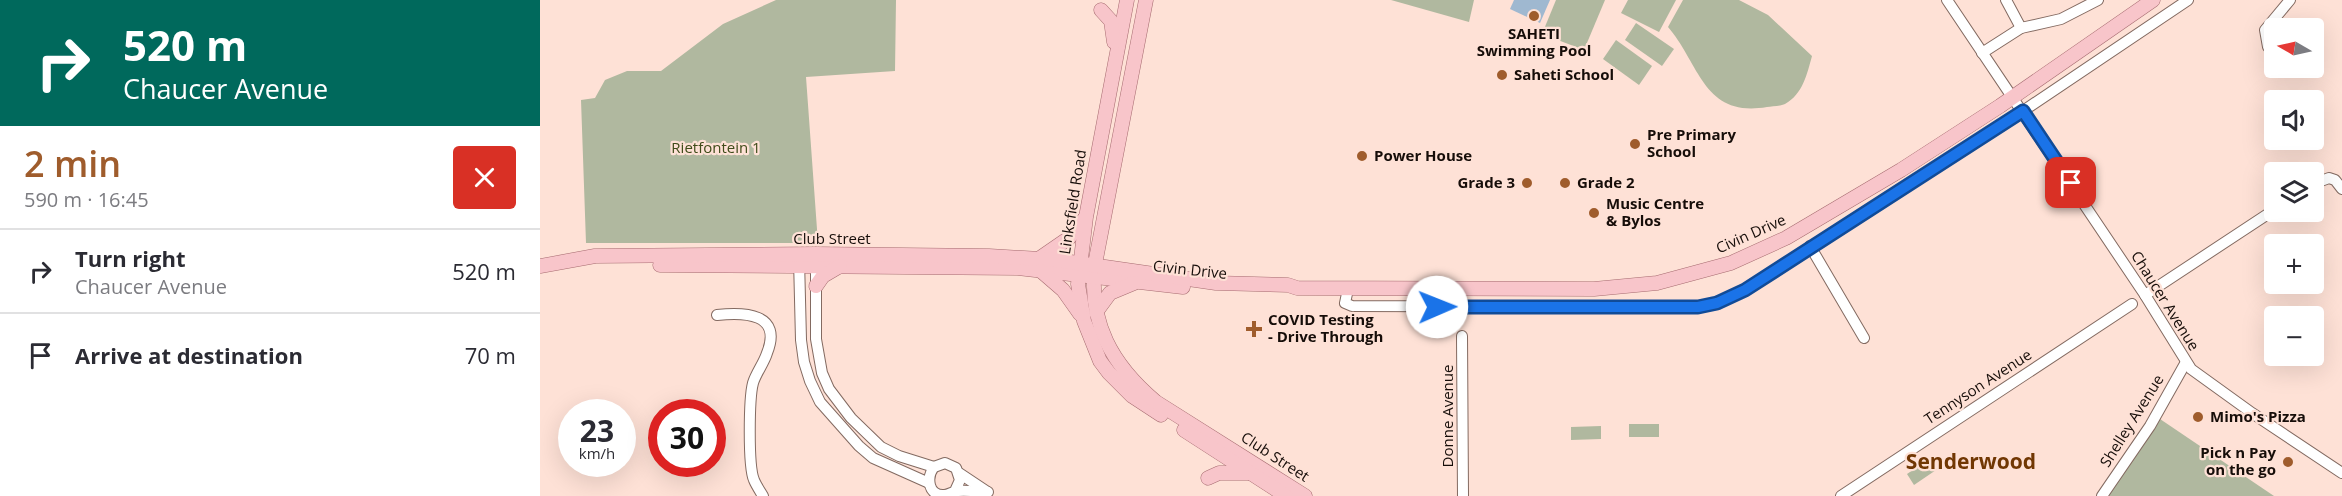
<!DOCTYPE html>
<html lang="en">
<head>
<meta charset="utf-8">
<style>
	body { margin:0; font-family:"Open Sans",sans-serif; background:#f7f7f7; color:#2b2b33; height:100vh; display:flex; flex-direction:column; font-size:22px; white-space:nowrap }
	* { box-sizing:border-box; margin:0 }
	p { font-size:20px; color:#7c7c81 }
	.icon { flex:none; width:33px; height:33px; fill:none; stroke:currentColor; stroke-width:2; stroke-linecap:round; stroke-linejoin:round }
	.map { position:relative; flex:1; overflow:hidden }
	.details { display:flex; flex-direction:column; background:#fff; width:540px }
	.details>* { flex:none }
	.hud { background:#00695c; color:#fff; overflow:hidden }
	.needle { width:39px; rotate:279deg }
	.buttons { position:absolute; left:1724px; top:18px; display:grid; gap:12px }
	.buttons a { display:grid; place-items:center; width:60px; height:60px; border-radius:6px; background:#fff; box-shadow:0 6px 24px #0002; font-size:30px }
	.speed { position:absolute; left:18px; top:399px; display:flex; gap:12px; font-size:30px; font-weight:700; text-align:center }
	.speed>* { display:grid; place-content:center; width:78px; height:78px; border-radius:50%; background:#fff; box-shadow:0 6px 24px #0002; line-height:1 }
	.speed small { font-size:15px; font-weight:400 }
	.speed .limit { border:9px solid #d22; background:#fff; color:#111 }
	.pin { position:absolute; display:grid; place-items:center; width:51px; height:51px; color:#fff; margin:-26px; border-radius:12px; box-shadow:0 3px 9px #0006 }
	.me { position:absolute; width:66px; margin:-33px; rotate:89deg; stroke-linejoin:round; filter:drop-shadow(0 0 4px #0008) }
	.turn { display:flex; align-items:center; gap:21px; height:126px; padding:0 24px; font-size:27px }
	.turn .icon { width:78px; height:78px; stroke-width:2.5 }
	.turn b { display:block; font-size:42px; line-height:51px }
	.round { display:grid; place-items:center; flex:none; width:63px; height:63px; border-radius:6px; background:#f7f7f7 }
	.overview { display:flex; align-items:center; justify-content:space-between; height:102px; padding:0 24px }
	h1 { font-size:36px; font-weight:600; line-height:45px; color:#9f5c2c }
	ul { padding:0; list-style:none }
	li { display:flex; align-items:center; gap:18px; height:84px; padding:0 24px; border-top:2px solid #e1e1e2 }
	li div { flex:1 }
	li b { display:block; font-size:22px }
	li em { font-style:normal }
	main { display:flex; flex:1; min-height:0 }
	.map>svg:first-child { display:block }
	.green { fill:#b0b89f }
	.water { fill:#9fb8d0 }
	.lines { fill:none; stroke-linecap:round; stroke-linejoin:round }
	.minor-casing { stroke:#836a61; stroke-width:12 }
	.major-casing { stroke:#a66b70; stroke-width:15 }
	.minor { stroke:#fff; stroke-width:10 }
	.major { stroke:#f8c5ca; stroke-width:14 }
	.route-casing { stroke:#114b97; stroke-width:15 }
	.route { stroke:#1a73e8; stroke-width:10 }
	.poi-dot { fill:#9f5c2c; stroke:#fee1d6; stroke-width:2 }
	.labels { text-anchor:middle; stroke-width:4.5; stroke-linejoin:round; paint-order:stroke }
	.poi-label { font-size:15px; font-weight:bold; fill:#160d09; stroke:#fee1d6; text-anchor:start }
	.park-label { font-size:15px; fill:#404c1a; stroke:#fee1d6 }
	.street-label { font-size:15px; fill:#160d09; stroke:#fee1d6 }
	.district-label { font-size:21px; font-weight:bold; fill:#713703; stroke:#fee1d6 }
</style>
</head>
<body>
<main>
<section class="details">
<div class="hud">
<div class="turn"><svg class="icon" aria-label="right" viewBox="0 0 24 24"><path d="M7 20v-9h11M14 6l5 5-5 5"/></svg><div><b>520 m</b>Chaucer Avenue</div></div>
</div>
<div class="overview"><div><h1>2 min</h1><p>590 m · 16:45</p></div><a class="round" style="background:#d93025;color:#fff"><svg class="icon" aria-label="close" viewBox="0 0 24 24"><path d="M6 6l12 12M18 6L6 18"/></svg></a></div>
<ul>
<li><svg class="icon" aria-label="right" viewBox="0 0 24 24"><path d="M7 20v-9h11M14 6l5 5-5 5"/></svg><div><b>Turn right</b><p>Chaucer Avenue</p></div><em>520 m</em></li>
<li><svg class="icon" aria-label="arrive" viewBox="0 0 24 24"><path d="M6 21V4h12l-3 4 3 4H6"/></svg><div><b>Arrive at destination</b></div><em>70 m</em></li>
</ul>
</section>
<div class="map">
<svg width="1802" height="496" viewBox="0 0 1802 496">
	<rect width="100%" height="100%" fill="#fee1d6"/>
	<!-- green -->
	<g class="green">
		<polygon points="236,0 356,0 355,71 266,77 278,243 46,243 41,100 55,98 65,80 87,71 121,71 183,24"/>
		<polygon points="851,0 934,0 929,22"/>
		<polygon points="1016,0 1065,0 1044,50 1002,34"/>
		<polygon points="1088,0 1136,0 1119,32 1081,13"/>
		<path d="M 1143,0 L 1199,0 L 1228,15 L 1272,56 C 1267,74 1263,94 1245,104 C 1241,106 1232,106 1227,107 C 1163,118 1160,64 1128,27 Z"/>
		<polygon points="1096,23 1134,49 1122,66 1085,40"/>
		<polygon points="1076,40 1112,66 1099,85 1063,59"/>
		<polygon points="1620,419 1734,496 1568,496"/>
		<rect x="1089" y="424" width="30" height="13"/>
		<polygon points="1061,426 1061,439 1031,440 1031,427"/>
		<polygon points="1392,457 1399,468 1374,485 1367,474"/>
	</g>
	<!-- water -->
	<polygon class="water" points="974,0 1010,0 1000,23 970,9"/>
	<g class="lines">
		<defs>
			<g id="minor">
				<polyline points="1407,0 1605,295 1651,369 1712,413 1802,473"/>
				<polyline points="1466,0 1481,28"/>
				<polyline points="1728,47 1725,30 1750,0"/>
				<polyline points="1442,53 1481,28 1521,19 1558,0"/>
				<polyline points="1773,184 1789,178 1795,180 1802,189"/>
				<polyline points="1270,246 1324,338"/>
				<polyline points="259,259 261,340 264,362 270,381 280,402 319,446 333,458 389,483"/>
				<polyline points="276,259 276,339 282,373 289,389 311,418 341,447 359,456 394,467"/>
				<polyline points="808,289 805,303 812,306 1158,307 1177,303 1205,290 1483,111 1648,0"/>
				<polyline points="1605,295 1734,210"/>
				<path d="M 177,315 C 204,312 243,313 227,353 C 224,363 216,373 213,383 C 209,398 208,466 214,480 C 216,485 220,491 223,496"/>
				<polyline points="922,336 923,496"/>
				<polyline points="419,473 446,491"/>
				<path d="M 415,491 L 420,480 L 416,468 L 405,463 L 394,467 C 386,477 388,496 404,495 C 409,495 413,491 418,491 C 428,490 438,492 448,492"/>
				<polyline points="1301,496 1592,304"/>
				<polyline points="1562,496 1610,426 1646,362"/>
			</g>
			<g id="major">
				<polyline points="587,0 546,217 538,284 544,321 560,361 569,373 592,396 621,415"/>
				<path d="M 606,0 L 555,264 C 548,323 572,365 616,402 L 765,496"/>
				<polyline points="561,10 571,21 574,42"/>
				<polyline points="500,258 529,238 545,218"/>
				<polyline points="120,265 478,268 643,287"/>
				<polyline points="0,266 55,256 276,254 449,256 517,260 676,283 748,285 757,288 1054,289 1117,283 1191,263 1246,238 1361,170 1460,106 1613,0"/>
				<polyline points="501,271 523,290 540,314"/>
				<polyline points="276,286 283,276 300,266"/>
				<polyline points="556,312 570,293 594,283"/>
				<polyline points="644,430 746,496"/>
				<polyline points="668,478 679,473 708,473"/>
			</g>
		</defs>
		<!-- minor casing -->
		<use href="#minor" class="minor-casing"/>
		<!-- major casing -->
		<use href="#major" class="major-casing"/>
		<!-- minor -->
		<use href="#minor" class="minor"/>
		<!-- major -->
		<use href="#major" class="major"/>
	</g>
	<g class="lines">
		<defs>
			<polyline id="route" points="897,307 1158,307 1177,303 1205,290 1483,111 1531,183"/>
		</defs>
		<!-- route casing -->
		<use href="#route" class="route-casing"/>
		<!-- route -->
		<use href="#route" class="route"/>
	</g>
	<!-- markers -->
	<g class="poi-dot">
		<circle cx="994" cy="16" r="6"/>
		<circle cx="962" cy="75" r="6"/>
		<circle cx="1095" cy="144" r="6"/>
		<circle cx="822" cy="156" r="6"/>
		<circle cx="987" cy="183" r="6"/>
		<circle cx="1025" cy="183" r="6"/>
		<circle cx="1054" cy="213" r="6"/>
		<path d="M711 320h6v6h6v6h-6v6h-6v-6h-6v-6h6z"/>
		<circle cx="1658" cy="417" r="6"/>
		<circle cx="1748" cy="462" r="6"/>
	</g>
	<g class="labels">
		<!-- poi labels -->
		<g class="poi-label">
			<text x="994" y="39" text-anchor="middle">SAHETI<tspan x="994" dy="17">Swimming Pool</tspan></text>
			<text x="974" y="80">Saheti School</text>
			<text x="1107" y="140">Pre Primary<tspan x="1107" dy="17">School</tspan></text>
			<text x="834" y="161">Power House</text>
			<text x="975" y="188" text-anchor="end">Grade 3</text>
			<text x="1037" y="188">Grade 2</text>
			<text x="1066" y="209">Music Centre<tspan x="1066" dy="17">&amp; Bylos</tspan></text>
			<text x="728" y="325">COVID Testing<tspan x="728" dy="17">- Drive Through</tspan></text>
			<text x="1670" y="422">Mimo's Pizza</text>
			<text x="1736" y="458" text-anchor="end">Pick n Pay<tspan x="1736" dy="17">on the go</tspan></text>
		</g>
		<!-- park labels -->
		<g class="park-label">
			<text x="176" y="153">Rietfontein 1</text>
		</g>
		<!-- street labels -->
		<g class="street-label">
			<text transform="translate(533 202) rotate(-81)" y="5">Linksfield Road</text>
			<text transform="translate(1211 234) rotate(-24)" y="5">Civin Drive</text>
			<text x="292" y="244">Club Street</text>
			<text transform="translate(650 270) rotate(6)" y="5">Civin Drive</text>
			<text transform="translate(1625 301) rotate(58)" y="5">Chaucer Avenue</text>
			<text transform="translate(1438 387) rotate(-33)" y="5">Tennyson Avenue</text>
			<text transform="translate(908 416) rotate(-90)" y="5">Donne Avenue</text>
			<text transform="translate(1592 421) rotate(-58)" y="5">Shelley Avenue</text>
			<text transform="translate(735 457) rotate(33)" y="5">Club Street</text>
		</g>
		<!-- district labels -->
		<g class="district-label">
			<text x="1431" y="469">Senderwood</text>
		</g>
	</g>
</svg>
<div class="buttons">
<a><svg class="needle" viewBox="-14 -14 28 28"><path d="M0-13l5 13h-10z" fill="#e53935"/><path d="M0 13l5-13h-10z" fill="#7c7c81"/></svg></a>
<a><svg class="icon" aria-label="sound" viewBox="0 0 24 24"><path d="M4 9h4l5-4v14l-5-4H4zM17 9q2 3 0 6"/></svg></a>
<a><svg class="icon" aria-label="layers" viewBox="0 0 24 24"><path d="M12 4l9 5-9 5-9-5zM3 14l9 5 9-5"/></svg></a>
<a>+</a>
<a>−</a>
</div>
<div class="speed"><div>23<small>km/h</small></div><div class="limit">30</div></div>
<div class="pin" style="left:1531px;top:183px;background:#d93025"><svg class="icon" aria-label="arrive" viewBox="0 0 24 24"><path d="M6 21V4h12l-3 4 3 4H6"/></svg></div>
<svg class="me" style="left:897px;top:307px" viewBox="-20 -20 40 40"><circle r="19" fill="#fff"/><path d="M0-13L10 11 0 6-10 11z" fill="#1a73e8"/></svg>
</div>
</main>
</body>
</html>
